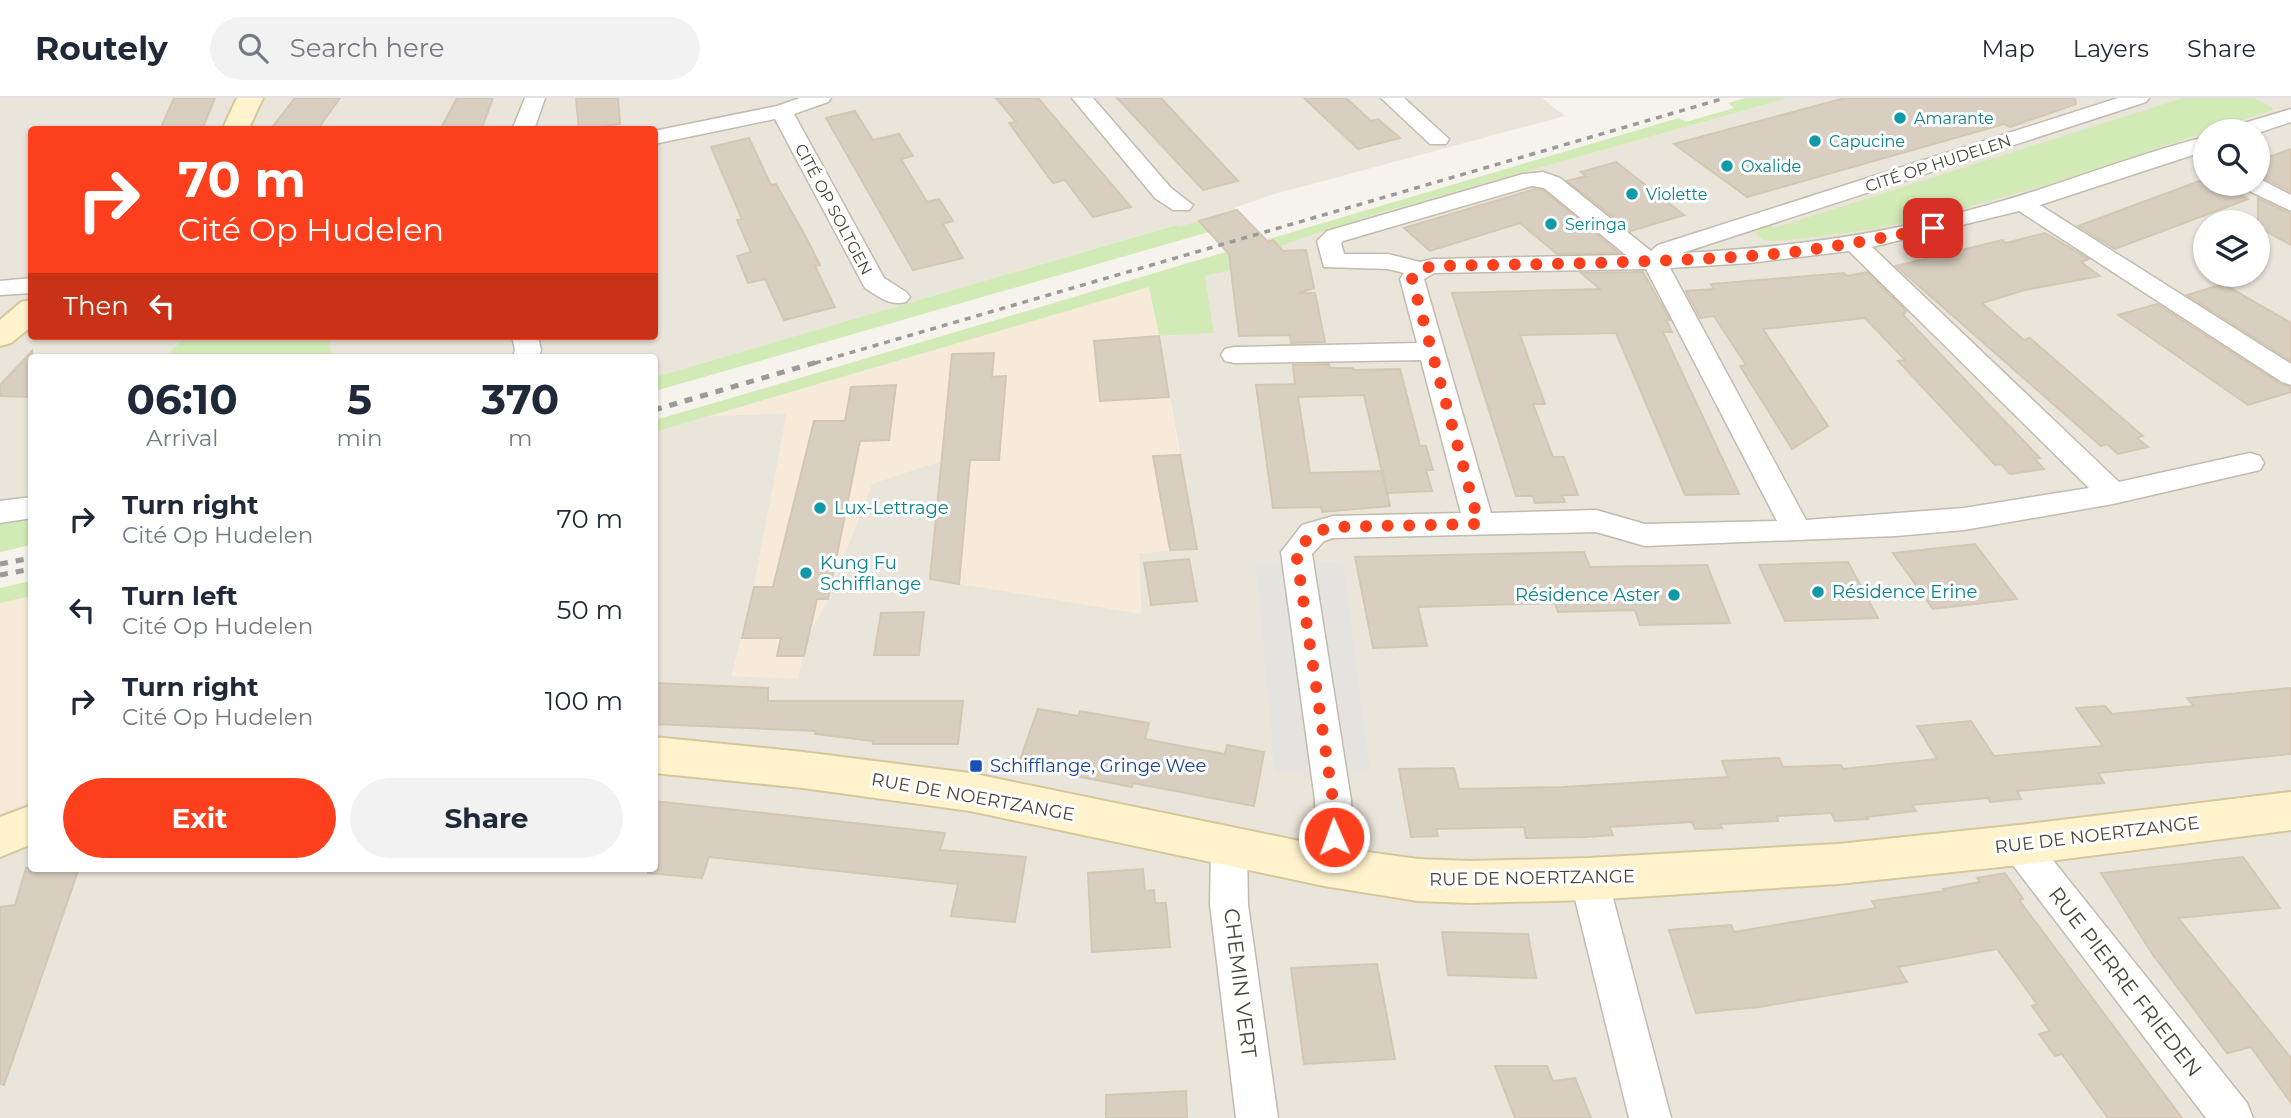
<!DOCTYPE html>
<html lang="en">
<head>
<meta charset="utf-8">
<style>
	body { margin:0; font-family:Montserrat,sans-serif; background:#f2f2f3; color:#1f2937; height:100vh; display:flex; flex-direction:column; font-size:26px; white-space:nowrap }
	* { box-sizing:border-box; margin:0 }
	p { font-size:23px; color:#747a83 }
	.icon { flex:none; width:38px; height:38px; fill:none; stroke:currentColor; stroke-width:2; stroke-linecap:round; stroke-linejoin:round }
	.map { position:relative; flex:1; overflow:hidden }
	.panel { position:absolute; left:28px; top:256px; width:630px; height:518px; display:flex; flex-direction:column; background:#fff; border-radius:7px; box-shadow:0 2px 5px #0004 }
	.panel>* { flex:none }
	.guide { position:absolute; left:28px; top:28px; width:630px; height:214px; border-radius:7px; box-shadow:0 2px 5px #0004; background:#fc3f1d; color:#fff; overflow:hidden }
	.tools { position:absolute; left:2193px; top:21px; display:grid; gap:14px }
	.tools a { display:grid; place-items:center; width:77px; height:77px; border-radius:50%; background:#fff; box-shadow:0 2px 5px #0004; font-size:35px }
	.pin { position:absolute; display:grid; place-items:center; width:60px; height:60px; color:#fff; margin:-30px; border-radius:14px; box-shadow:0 4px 10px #0006 }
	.me { position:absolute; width:77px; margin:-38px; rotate:358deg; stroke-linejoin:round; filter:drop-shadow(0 0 5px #0008) }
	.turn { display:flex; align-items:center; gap:24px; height:147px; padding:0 35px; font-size:32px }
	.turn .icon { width:91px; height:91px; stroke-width:2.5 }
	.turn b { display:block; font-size:49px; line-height:60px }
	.then { display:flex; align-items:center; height:66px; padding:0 35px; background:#0003; gap:14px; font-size:26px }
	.eta { display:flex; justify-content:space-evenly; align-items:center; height:119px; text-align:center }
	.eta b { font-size:42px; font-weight:700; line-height:49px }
	.cta { display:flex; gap:14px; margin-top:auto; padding:14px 35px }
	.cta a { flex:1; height:80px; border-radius:42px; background:#fc3f1d; color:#fff; font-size:28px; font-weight:700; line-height:80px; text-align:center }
	.cta a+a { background:#f2f2f3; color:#1f2937 }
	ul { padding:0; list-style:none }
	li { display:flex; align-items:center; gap:21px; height:91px; padding:0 35px }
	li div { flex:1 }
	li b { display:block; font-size:26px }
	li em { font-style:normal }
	header { display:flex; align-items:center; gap:42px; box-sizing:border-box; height:98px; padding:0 35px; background:#fff; border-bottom:2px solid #e0e1e3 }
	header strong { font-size:33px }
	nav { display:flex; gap:38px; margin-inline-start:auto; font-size:24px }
	.search { width:490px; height:63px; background:#f2f2f3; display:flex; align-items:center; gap:18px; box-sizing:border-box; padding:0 24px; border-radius:38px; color:#747a83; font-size:26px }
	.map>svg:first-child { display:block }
	.residential { fill:#eae5da; fill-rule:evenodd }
	.commercial { fill:#f7ead8 }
	.green { fill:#d2eab5 }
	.parking { fill:#e5e3e0 }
	.building { fill:#d8cfc1; stroke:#d3c7b4; stroke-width:2 }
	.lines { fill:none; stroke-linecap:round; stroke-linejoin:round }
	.minor-casing { stroke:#c2bbae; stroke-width:3 }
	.secondary-casing { stroke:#d6c79b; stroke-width:4 }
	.minor { fill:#fff; fill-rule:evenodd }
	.secondary { fill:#fff3cd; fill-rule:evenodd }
	.rail-far1 { stroke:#9a9a9a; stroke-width:3.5; stroke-dasharray:6 6; stroke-linecap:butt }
	.rail { stroke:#9a9a9a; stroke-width:5; stroke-dasharray:8 8; stroke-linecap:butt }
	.route { stroke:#fc3f1d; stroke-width:12; stroke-dasharray:0 21.6 }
	.culture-dot { fill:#0f9aa8; stroke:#fff; stroke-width:2.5 }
	.transit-dot { fill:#1a4fb4; stroke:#fff; stroke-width:2.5 }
	.labels { text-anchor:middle; stroke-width:6; stroke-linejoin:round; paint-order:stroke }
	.far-culture-label { font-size:16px; fill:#0d838f; stroke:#fff; text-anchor:start }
	.far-street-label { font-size:16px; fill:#4b4439; stroke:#fff }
	.culture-label { font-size:18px; fill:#0d838f; stroke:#fff; text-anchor:start }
	.transit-label { font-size:18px; fill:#164399; stroke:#fff; text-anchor:start }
	.street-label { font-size:18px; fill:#4b4439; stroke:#fff }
	.near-street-label { font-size:21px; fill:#4b4439; stroke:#fff }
</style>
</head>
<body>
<header>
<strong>Routely</strong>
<div class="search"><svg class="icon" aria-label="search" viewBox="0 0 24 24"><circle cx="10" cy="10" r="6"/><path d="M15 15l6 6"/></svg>Search here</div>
<nav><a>Map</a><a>Layers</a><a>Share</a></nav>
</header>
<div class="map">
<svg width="2291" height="1020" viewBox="0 0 2291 1020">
	<rect width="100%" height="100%" fill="#f6f3ec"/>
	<!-- residential -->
	<g class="residential">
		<path d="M 0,0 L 1542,0 L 1565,18 L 1271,97 L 1234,110 L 1241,116 L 1178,129 L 1175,127 L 655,279 L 654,259 L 32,259 L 31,421 L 0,426 ZM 32,32 L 654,32 L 654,238 L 32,238 Z"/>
		<path d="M 1788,0 L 2291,0 L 2291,1020 L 0,1020 L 0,716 L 26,705 L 31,694 L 32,770 L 654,770 L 655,334 L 710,318 L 787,315 L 754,489 L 732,577 L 807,541 L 828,501 L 872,385 L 941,363 L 1141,516 L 1139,455 L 1197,450 L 1159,238 L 1214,235 L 1205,178 L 1229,173 L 1289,145 L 1376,116 ZM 2205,33 L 2258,33 L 2258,86 L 2205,86 ZM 2205,124 L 2258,124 L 2258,177 L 2205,177 Z"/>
	</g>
	<!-- commercial -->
	<g class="commercial">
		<polygon points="1149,189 1197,451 1139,455 1141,516 930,481 940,363 872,386 828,501 807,541 798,581 732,578 754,489 787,315 710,318"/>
		<polygon points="31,498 31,694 26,705 0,716 0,505"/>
	</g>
	<!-- green -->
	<g class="green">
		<path d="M 1746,0 L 1788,0 L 1376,116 L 1289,145 L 1229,173 L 1205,178 L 1214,235 L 1159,238 L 1149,189 L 655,334 L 655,322 C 997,223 1337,120 1679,20 L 1686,24 L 1734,10 L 1728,5 Z"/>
		<path d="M 2183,0 L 2254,0 L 2275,11 C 2159,49 2043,92 1924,120 C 1876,132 1826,138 1777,143 L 1765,143 L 1756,136 L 1758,131 L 1769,126 L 1774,130 Z"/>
		<polygon points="1199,123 1209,134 655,293 655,279 1176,127 1178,129"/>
		<polygon points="186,238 328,238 332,259 165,259"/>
		<polygon points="31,421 31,447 0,454 0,426"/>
		<polygon points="31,483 31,498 0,505 0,490"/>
	</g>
	<!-- parking -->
	<polygon class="parking" points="1343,464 1370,673 1275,675 1256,465"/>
	<!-- building -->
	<g class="building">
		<polygon points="174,0 215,0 202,32 160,32"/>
		<polygon points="295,0 340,0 317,32 270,32"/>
		<polygon points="457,0 493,0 481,32 440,32"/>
		<polygon points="576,0 618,0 620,26 579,32"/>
		<polygon points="996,0 1038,0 1131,109 1093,119 1065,82 1053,85 1009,25 1016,24"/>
		<polygon points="1117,0 1161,0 1238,83 1203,92"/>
		<polygon points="1304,0 1346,0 1371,23 1378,21 1400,40 1358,51"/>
		<polygon points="1845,0 2075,0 2076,6 2010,29 2004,26 1747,99 1674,46"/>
		<polygon points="855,13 873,42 899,36 913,58 901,61 927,104 939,101 953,123 943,126 963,160 913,172 826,20"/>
		<polygon points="749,40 771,87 776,86 807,141 820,167 815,168 835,209 784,222 765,181 748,185 737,158 751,154 737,122 742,121 711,49"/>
		<polygon points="2291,51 2291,94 2258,77 2258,63"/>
		<polygon points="1616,64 1684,117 1631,133 1567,83 1586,78 1581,74"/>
		<polygon points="2205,81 2205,86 2219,86 2248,101 2115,151 2078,128"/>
		<polygon points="1535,91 1543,92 1619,155 1557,156 1520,125 1430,153 1404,130"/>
		<polygon points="2258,100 2291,116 2291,147 2258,129"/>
		<polygon points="1237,112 1268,144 1273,142 1283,153 1306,152 1314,190 1298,195 1315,195 1325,244 1291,245 1290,237 1239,238 1229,156 1199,123"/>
		<polygon points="2045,135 2089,161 2081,164 2100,178 2025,192 1982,205 2024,242 2030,240 2107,307 2143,338 2137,340 2148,349 2118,356 2107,346 2101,348 1896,168 2002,142 2006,145"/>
		<polygon points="1643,174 1670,222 1666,222 1672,234 1663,234 1739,396 1685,397 1616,235 1520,237 1545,306 1533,306 1553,359 1564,359 1578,397 1562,397 1565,404 1535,405 1533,398 1516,398 1452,195 1600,191 1581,175"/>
		<polygon points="1867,174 1906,213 1903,217 2040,360 2034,360 2044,371 2010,376 2001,366 1995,367 1898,263 1905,262 1865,220 1763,231 1828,328 1792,351 1740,268 1746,267 1714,218 1700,220 1686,193 1714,191 1711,186 1844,175 1847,178"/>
		<polygon points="2220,187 2225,187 2291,225 2291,263 2187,197"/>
		<polygon points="2157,206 2281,286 2291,289 2291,294 2248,307 2118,217"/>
		<polygon points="1159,238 1169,299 1100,303 1094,243"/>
		<polygon points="32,253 32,299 0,298 0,287"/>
		<polygon points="994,255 992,279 1006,278 999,362 970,362 959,486 930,481 952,256"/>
		<polygon points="1329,266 1330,270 1353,270 1353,272 1400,271 1420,348 1426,348 1433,372 1426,372 1432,393 1387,395 1364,297 1298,299 1310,375 1382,373 1390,408 1322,414 1321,409 1273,410 1256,287 1295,286 1293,267"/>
		<polygon points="896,287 889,342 860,343 828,501 817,501 804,558 777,558 781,540 742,540 754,489 773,489 814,323 845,323 851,289"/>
		<polygon points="1180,357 1197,451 1170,452 1153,358"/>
		<polygon points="1975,446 2017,501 1933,511 1893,455"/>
		<polygon points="1584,454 1590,469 1707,467 1730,525 1640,527 1635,512 1558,514 1555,505 1418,509 1427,548 1373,550 1355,459"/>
		<polygon points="1189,461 1197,503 1151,507 1144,465"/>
		<polygon points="1848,464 1878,520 1785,523 1759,467"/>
		<polygon points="924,514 919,557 874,557 881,515"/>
		<polygon points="654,585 768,590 768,603 963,603 958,646 873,646 873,643 815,636 816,633 654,626"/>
		<polygon points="2291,590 2291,656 2098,675 2104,685 2017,693 2021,701 1990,704 1988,700 1912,707 1916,713 1867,719 1868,721 1835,723 1831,715 1777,718 1778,723 1720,726 1722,730 1695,731 1692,724 1610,729 1613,737 1585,739 1526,740 1524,729 1436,731 1438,738 1411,739 1399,671 1454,670 1459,691 1563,689 1728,679 1722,663 1779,660 1783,669 1841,667 1843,671 1937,661 1917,628 1971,623 1994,658 2048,653 2103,648 2076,610 2105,608 2112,616 2194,608 2187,600"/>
		<polygon points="1038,611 1078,618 1080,613 1149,625 1145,641 1186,649 1225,656 1227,647 1264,654 1254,708 1133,685 1132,689 1060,675 1061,670 1020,662"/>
		<polygon points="654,703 945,735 940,752 1026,759 1015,824 951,818 958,786 709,759 702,780 648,775 649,770 654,770"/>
		<polygon points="2243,759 2280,810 2178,820 2291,960 2291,1005 2251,949 2227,955 2153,857 2101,775"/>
		<polygon points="26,770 79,770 4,987 0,986 0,809 15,807"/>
		<polygon points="1143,771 1145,793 1154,792 1155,805 1166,805 1170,849 1092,854 1088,775"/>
		<polygon points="2005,775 2023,801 2019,802 2182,1020 2108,1020 2062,956 2055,958 2039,936 2050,933 2032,908 2037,906 1997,851 1898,869 1907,884 1759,909 1696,915 1669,832 1731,827 1734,834 1876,810 1872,803 1945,793 1943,791 1980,784 1977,780"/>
		<polygon points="1442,834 1528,836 1536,880 1448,877"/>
		<polygon points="1377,866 1395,961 1304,966 1291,870"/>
		<polygon points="1495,968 1547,968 1553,983 1575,980 1591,1020 1515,1020"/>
		<polygon points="1186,993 1187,1020 1106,1020 1106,997"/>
	</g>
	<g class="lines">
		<defs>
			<g id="minor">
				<polygon points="525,0 545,0 534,32 512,32"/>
				<path d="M 800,0 L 831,0 L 828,4 L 794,16 L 884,180 L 906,194 L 910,199 L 906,204 C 890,208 879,199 865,190 L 775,21 L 654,46 L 654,33 L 777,8 Z"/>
				<polygon points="1072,0 1093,0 1171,90 1193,107 1189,112 1173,112 1155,100"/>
				<polygon points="1381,0 1404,0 1449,41 1446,46 1430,46"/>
				<path d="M 2118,0 L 2149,0 L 2146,4 L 1682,155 C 1783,150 1884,137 1981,109 C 2056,89 2129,58 2205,39 L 2205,53 L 2040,107 L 2291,266 L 2291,287 L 2282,284 L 2019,113 L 1872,149 L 2119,384 L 2250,355 L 2260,358 L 2264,365 L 2260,372 L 2113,406 L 1964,432 L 1896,438 L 1645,448 L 1596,434 L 1333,440 L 1324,443 L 1312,456 L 1351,702 L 1352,739 L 1337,780 L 1324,785 L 1311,780 L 1306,768 L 1316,739 L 1315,702 L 1281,454 L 1302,427 L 1333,418 L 1461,415 L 1421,262 L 1234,265 L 1225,263 L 1221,257 L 1225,251 L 1234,249 L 1417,245 L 1400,181 L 1404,175 L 1388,171 L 1324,169 L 1317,143 L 1327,133 L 1523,76 L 1543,74 L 1560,80 L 1651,153 L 1658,147 ZM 1532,88 L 1544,90 L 1626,157 L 1433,161 L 1420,164 L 1388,156 L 1344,156 L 1341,145 L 1343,143 ZM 1849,153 L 2089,390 L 1964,410 L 1806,422 L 1670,170 L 1750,165 ZM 1646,171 L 1777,423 L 1645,426 L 1596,412 L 1491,415 L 1424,181 L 1434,175 Z"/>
				<polygon points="2291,11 2291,24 2258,35 2231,33 2234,28"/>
				<polygon points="2258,80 2291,97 2291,113 2245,91 2242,86 2258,86"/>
				<polygon points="32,180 32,195 0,197 0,183"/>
				<polygon points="512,238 538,238 541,252 539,259 513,259 515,252"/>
				<polygon points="32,399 32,420 0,425 0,403"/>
				<polygon points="2019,731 2032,736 2247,1005 2253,1020 2206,1020 2006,758 2001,747 2006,736"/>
				<polygon points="1229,733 1242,738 1247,749 1248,807 1278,1020 1236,1020 1210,807 1211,749 1216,738"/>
				<polygon points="1589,764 1602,769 1608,781 1671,1020 1629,1020 1570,781 1576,769"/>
			</g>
			<g id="secondary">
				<polygon points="237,0 263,0 248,32 222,32"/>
				<polygon points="32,202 32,228 11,245 0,248 0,222 21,204"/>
				<polygon points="654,639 803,654 970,675 1324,748 1418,761 1470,763 1589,760 1838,746 2019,727 2291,694 2291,732 2019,767 1838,786 1589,802 1470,805 1418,803 1324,788 970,713 803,690 654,675"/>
				<polygon points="32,707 32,746 0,759 0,719"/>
			</g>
		</defs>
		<!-- minor casing -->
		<use href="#minor" class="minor-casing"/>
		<!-- secondary casing -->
		<use href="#secondary" class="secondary-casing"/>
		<!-- minor -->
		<use href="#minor" class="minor"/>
		<!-- secondary -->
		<use href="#secondary" class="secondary"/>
		<!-- rail-far1 -->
		<polyline class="rail-far1" points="815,265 1725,0"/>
		<!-- rail -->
		<g class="rail">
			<polyline points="654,312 821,263"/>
			<polyline points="0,466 32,460"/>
			<polyline points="0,477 32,471"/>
		</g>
	</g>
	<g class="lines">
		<!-- route -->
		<path class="route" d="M 1334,739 L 1333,702 L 1296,454 L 1313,435 L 1332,429 L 1479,426 L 1412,181 L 1418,172 L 1433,168 C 1543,166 1654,165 1764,157 C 1821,152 1877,141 1933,130"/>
	</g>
	<!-- markers -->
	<g class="culture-dot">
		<circle cx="1900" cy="20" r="7"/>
		<circle cx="1815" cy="43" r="7"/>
		<circle cx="1727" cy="68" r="7"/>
		<circle cx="1632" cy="96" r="7"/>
		<circle cx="1551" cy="126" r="7"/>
		<circle cx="820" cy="410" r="7"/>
		<circle cx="806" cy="475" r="7"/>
		<circle cx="1818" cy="494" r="7"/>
		<circle cx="1674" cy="497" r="7"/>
	</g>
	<rect class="transit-dot" x="969" y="661" width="14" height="14" rx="3.5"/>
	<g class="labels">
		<!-- far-culture labels -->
		<g class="far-culture-label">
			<text x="1914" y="26">Amarante</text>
			<text x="1829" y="49">Capucine</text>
			<text x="1741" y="74">Oxalide</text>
			<text x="1646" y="102">Violette</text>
			<text x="1565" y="132">Seringa</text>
		</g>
		<!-- far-street labels -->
		<g class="far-street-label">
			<text transform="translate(1938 65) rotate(-18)" y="6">CITÉ OP HUDELEN</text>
			<text transform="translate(834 111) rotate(62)" y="6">CITÉ OP SOLTGEN</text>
		</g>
		<!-- culture labels -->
		<g class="culture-label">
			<text x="834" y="416">Lux-Lettrage</text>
			<text x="820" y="471">Kung Fu<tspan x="820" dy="21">Schifflange</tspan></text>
			<text x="1832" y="500">Résidence Erine</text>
			<text x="1660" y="503" text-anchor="end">Résidence Aster</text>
		</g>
		<!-- transit labels -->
		<g class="transit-label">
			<text x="990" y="674">Schifflange, Gringe Wee</text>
		</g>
		<!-- street labels -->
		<g class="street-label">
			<text transform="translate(973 699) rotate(10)" y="6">RUE DE NOERTZANGE</text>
			<text transform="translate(2097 737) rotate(-7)" y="6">RUE DE NOERTZANGE</text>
			<text transform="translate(1532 780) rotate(-1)" y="6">RUE DE NOERTZANGE</text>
		</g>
		<!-- near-street labels -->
		<g class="near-street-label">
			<text transform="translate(2125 884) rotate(52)" y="7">RUE PIERRE FRIEDEN</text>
			<text transform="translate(1240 885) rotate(83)" y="7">CHEMIN VERT</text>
		</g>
	</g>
</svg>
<div class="tools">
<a><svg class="icon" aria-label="search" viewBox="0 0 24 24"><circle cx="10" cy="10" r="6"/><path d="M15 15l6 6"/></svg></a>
<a><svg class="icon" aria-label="layers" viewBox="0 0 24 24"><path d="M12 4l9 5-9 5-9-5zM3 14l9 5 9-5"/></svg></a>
</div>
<div class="pin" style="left:1933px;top:130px;background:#d93025"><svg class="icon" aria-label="arrive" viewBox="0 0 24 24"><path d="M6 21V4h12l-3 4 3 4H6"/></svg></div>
<svg class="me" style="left:1334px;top:739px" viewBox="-20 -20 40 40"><circle r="17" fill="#fc3f1d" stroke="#fff" stroke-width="3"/><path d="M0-11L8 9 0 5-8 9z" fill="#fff"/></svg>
<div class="guide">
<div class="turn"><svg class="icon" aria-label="right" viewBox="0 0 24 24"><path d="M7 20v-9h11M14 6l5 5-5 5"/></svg><div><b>70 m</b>Cité Op Hudelen</div></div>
<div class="then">Then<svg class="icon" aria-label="left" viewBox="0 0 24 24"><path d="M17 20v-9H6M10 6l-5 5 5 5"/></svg></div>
</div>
<section class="panel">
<div class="eta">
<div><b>06:10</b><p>Arrival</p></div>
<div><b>5</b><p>min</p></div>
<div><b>370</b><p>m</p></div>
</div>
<ul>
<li><svg class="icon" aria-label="right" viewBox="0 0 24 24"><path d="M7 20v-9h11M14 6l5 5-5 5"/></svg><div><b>Turn right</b><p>Cité Op Hudelen</p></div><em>70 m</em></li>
<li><svg class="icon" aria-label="left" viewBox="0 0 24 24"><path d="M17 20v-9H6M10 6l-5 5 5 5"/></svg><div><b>Turn left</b><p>Cité Op Hudelen</p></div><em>50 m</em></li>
<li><svg class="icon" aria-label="right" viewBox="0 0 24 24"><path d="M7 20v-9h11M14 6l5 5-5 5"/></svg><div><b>Turn right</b><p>Cité Op Hudelen</p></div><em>100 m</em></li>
</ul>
<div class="cta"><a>Exit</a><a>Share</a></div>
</section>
</div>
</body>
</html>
